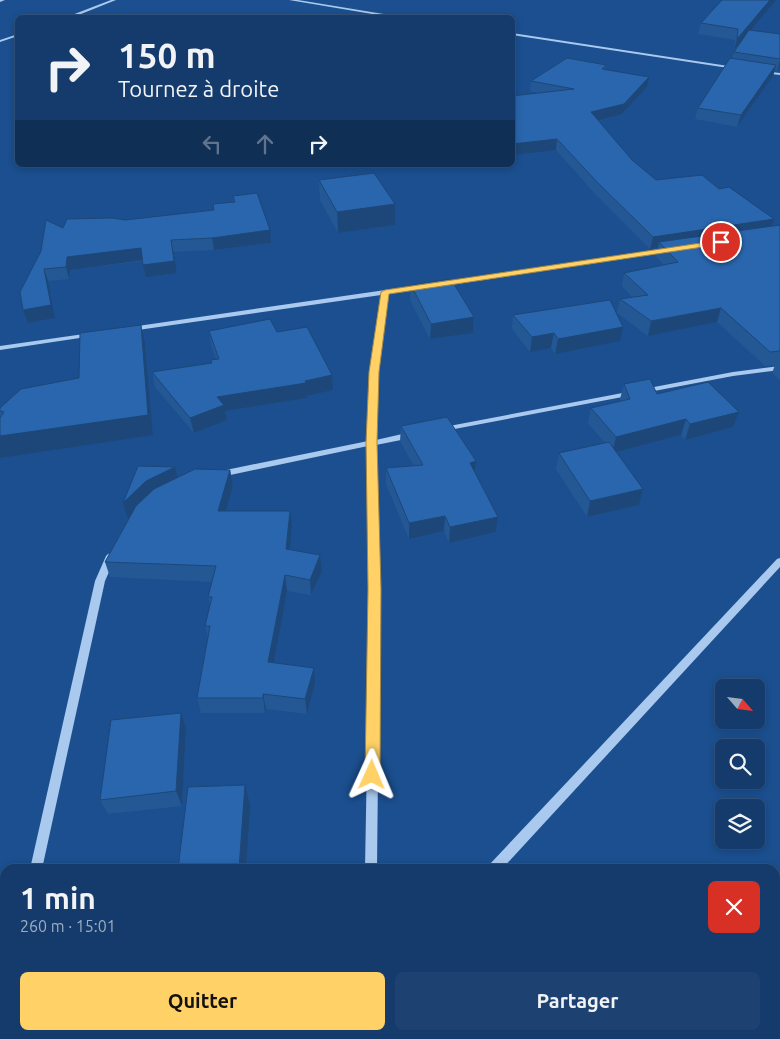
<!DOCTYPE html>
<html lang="fr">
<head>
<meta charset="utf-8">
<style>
	body { margin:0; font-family:Ubuntu,sans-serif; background:#1d4271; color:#f1f3f6; height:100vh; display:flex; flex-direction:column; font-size:19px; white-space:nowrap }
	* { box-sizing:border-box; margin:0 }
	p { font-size:16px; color:#9dadc1 }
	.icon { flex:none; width:28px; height:28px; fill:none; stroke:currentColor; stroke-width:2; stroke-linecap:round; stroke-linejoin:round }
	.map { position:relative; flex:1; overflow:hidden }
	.sheet { position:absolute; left:0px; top:864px; width:780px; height:176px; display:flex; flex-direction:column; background:#143b6b; border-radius:15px 15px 0 0; box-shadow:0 2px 8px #0003,0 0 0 1px #33557e }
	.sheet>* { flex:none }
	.top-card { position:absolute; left:15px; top:15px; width:500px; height:152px; border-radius:8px; box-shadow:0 2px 8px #0003,0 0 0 1px #33557e; background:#143b6b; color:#f1f3f6; overflow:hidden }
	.needle { width:32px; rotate:118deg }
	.controls { position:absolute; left:715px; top:679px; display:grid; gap:10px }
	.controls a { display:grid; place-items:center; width:50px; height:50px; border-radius:8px; background:#143b6b; box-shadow:0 2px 8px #0003,0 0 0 1px #33557e; font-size:25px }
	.pin { position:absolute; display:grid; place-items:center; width:42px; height:42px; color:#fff; margin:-21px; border:2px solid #fff; border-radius:50%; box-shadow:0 1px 5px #0007 }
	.me { position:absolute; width:55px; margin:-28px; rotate:1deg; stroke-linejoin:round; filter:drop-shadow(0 0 4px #0008) }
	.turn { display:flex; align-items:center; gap:18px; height:105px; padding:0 20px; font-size:22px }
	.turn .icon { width:65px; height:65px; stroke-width:2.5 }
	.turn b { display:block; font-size:35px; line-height:42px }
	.lanes { display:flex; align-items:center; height:48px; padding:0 20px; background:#0003; justify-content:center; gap:25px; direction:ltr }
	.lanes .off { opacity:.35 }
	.round { display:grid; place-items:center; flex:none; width:52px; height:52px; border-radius:8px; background:#1d4271 }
	.summary { display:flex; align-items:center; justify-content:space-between; height:85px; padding:0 20px }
	h1 { font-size:30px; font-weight:700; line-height:38px }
	.button { display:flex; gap:10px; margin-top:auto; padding:10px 20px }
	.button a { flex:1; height:58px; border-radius:8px; background:#ffd166; color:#111; font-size:20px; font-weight:700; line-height:58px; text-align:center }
	.button a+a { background:#1d4271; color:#f1f3f6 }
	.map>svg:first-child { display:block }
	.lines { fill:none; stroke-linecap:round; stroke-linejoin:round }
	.minor { fill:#a9c9ee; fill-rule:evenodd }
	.wall { fill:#245895 }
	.shaded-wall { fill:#1d4779 }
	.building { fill:#2a66ad; stroke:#1d4779 }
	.route { fill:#ffd166; stroke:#a68842 }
</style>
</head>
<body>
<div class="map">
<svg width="780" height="1039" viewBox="0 0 780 1039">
	<rect width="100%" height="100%" fill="#1b4f8f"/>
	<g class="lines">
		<!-- minor -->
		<g class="minor">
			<polygon points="0,0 5,0 0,2"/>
			<polygon points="111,0 116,0 71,18 64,18"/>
			<polygon points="289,0 298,0 408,18 396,18"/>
			<polygon points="512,33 735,67 737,68 735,69 512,35"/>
			<polygon points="18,34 18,36 0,42 0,40"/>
			<polygon points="763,71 780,73 780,75 762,73"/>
			<polygon points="668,248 671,250 670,251 443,286 440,284 443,282"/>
			<polygon points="420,285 422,286 422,288 388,294 378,372 376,440 411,432 415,435 411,438 376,445 380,589 377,869 365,869 370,589 368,446 221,477 217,474 221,471 368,441 370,372 381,295 131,331 128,329 131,327"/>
			<polygon points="91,333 93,334 93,336 0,350 0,346"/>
			<polygon points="780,366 780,370 733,376 444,431 440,429 444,427 733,372"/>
			<polygon points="111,553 114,554 116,556 105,581 42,869 30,869 95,581 106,556 108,554"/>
			<polygon points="780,558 780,567 502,869 487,869 489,865 777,559"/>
			<polygon points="5,1004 5,1035 7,1035 5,1039 0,1039 0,1007"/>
			<polygon points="330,1035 345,1035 343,1039 328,1039"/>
		</g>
	</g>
	<!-- wall -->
	<g class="wall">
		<polygon points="701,23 780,34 780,66 777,71 775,70 773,76 737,127 695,119 698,108 732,59 734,52 739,45 734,50 735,40 698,34"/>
		<polygon points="606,65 605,70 647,87 622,114 599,121 632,160 656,180 719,189 774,219 771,226 780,225 780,380 772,373 775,365 765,366 717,322 648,336 617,313 620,299 632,297 622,286 624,273 664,265 656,256 658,248 650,249 595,194 556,150 539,93 530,91 531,81"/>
		<polygon points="319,180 395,225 338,233 320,200"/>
		<polygon points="233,196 271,243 214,250 173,252 177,273 146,277 143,261 70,270 69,279 48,281 55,318 28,323 23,310 63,228 213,210 213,204 233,202"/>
		<polygon points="411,285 474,317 473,333 430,339 410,300"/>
		<polygon points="513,315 620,341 555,354 551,348 530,352 512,329"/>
		<polygon points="209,331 277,332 332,375 333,390 307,396 307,398 225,411 227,420 194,433 155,387 152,372 212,363 216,359 211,345"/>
		<polygon points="145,344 153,435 0,418 0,408 79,378"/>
		<polygon points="624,384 657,394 739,412 733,427 685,440 681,435 616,452 643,489 639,505 587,517 556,469 559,453 605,443 588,423 591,408 621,401 620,399"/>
		<polygon points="401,426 475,472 498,517 496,532 449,543 444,531 409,539 386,484 386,468 414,466 400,441"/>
		<polygon points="175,467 177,477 230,470 233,486 225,511 292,527 289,550 320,555 322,571 311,595 287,591 273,663 315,683 307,714 266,709 265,713 201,713 197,698 208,638 205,626 210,605 208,597 212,582 110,577 105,562 130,516 128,519"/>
		<polygon points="186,728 182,806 108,814 100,800"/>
	</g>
	<!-- shaded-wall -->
	<g class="shaded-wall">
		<polygon points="770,0 776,0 734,50 737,39"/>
		<polygon points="780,60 780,66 777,71"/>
		<polygon points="776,65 773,76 737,127 741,115"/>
		<polygon points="649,77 647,87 622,114 590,123 591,112"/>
		<polygon points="557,139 556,150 512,155 512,144"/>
		<polygon points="395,204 395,225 338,233 337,212"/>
		<polygon points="774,219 770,232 659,242 658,248 650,249 653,237"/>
		<polygon points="270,230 271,243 214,250 212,238"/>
		<polygon points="171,240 177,273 146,277 143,265"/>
		<polygon points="141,248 144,260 70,270 69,279 66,267 67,257"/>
		<polygon points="44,269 48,281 55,318 28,323 23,310"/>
		<polygon points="721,308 717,322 648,336 651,321"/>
		<polygon points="474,317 473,333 430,339 431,324"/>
		<polygon points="141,325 145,344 153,435 0,458 0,436 148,415"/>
		<polygon points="623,327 620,341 555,354 558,339"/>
		<polygon points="554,333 551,348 530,352 532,337"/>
		<polygon points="332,375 333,390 307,396 307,398 225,411 227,420 194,433 190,418 217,397"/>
		<polygon points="739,412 733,427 685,440 690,424"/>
		<polygon points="686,419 681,435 612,453 616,437"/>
		<polygon points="476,461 474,477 470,463"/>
		<polygon points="175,467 179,483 150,497 128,519 123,503 146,481"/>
		<polygon points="230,470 233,486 221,527 218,511"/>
		<polygon points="643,489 639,505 587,517 590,501"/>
		<polygon points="290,511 292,527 288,565 286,549"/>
		<polygon points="445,516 444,531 409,539 409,523"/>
		<polygon points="498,517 496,532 449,543 450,527"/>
		<polygon points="320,555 322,571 311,595 310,580"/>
		<polygon points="285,575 287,591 271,677 268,662"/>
		<polygon points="314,668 315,683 307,714 305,699"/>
		<polygon points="263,694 266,709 265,713 263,698"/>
		<polygon points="181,713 186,728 182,806 176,791"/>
		<polygon points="245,785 250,805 246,869 239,869"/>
	</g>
	<!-- building -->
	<g class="building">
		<polygon points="722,0 770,0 737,39 738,29 701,23"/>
		<polygon points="749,30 780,34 780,59 734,52"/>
		<polygon points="567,58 606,65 602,69 649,77 624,104 591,112 632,160 656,180 702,175 719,189 729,187 774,219 653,237 597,182 557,139 512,144 512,96 574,89 531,81"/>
		<polygon points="730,58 776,65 741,115 698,108"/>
		<polygon points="374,173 395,204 337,212 319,180"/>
		<polygon points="257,193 270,230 212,238 171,240 174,261 143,265 141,248 67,257 66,267 44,269 51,305 23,310 20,292 41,251 46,220 63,228 67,219 112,218 125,220 214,210 213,204 235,202 233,196"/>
		<polygon points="780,225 780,351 770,352 721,308 651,321 620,299 648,295 624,273 678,262 659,242"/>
		<polygon points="451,279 474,317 431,324 411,285"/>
		<polygon points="610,300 623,327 558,339 554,333 532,337 513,315"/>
		<polygon points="270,319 277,332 307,327 332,375 305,381 306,383 217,397 224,405 190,418 152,372 212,363 211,360 219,359 209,331"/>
		<polygon points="141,325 148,415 0,436 0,418 4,412 0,411 0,408 21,389 79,378 80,333"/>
		<polygon points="650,379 657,394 708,382 739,412 690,424 686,419 616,437 591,408 630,399 624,384"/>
		<polygon points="447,417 476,461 470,463 498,517 450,527 445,516 409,523 386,468 423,465 401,426"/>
		<polygon points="609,442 643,489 590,501 559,453"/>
		<polygon points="138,466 175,467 146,481 123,503"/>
		<polygon points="195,469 230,470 218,511 290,511 286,549 320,555 310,580 285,575 268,662 314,668 305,699 263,694 263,698 197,698 210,626 205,626 212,597 208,597 216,566 105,562 136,506 154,489"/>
		<polygon points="181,713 176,791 100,800 111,720"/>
		<polygon points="245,785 239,869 178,869 188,787"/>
		<polygon points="69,865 69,869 41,869 41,866"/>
	</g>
	<!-- route -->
	<polygon class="route" points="721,240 725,242 723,244 389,294 379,372 377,442 381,589 380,775 377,780 372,782 367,780 365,775 368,589 366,442 369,372 381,292 385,290"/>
</svg>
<div class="controls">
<a><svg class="needle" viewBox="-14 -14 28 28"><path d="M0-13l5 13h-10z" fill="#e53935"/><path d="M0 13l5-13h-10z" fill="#9dadc1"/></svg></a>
<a><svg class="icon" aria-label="search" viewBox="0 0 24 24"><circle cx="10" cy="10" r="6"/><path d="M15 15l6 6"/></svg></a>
<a><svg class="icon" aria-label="layers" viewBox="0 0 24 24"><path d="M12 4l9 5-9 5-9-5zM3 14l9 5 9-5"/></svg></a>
</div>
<div class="pin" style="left:721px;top:242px;background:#d93025"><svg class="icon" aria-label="arrive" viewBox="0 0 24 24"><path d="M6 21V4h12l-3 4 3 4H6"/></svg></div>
<svg class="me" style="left:372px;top:775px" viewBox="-20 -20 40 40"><path d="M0-17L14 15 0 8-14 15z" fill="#ffd166" stroke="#fff" stroke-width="4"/></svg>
<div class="top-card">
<div class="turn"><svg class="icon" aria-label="right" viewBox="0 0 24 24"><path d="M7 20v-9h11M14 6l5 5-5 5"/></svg><div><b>150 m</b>Tournez à droite</div></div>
<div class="lanes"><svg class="icon off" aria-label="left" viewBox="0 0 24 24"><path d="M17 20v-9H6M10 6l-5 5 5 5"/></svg><svg class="icon off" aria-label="ahead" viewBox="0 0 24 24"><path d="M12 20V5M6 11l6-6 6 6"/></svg><svg class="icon" aria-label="right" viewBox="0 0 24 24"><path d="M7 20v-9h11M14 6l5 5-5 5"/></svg></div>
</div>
<section class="sheet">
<div class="summary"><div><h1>1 min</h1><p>260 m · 15:01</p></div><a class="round" style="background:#d93025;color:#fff"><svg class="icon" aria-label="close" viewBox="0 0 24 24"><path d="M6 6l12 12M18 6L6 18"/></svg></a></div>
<div class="button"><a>Quitter</a><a>Partager</a></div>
</section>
</div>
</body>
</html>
